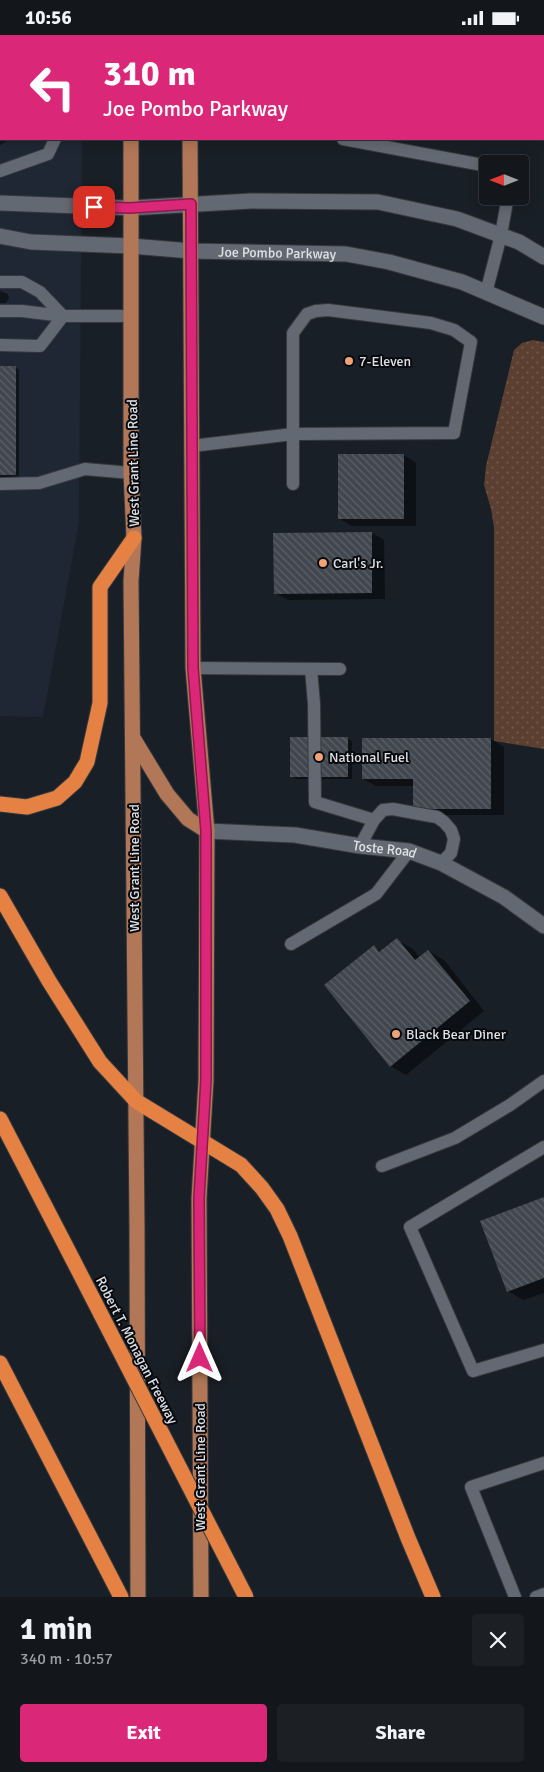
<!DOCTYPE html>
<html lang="en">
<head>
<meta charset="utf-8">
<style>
	body { margin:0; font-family:Signika,sans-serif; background:#1c2025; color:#f1f3f6; height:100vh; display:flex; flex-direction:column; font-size:19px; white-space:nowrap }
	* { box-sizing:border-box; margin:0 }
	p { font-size:16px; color:#9d9fa3 }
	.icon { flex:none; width:28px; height:28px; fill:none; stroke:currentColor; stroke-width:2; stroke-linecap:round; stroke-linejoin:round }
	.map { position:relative; height:1562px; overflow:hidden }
	.details { display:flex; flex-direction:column; background:#13171c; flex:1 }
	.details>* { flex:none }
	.guide { position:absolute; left:0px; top:0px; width:545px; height:105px; box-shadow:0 2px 12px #0003,0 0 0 1px #32363b; background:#db2777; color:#fff; overflow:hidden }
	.needle { width:32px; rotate:270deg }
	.tools { position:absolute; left:479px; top:120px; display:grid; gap:10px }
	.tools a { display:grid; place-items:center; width:50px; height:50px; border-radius:5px; background:#13171c; box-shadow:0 2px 12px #0003,0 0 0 1px #32363b; font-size:25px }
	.pin { position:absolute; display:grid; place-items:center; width:42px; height:42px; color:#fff; margin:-21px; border-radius:10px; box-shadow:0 2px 8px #0006 }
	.me { position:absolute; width:55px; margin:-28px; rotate:0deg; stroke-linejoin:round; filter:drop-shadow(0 0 4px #0008) }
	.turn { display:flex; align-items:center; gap:18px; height:105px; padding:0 20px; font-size:22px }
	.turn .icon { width:65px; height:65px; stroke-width:2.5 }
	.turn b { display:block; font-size:35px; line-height:42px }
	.round { display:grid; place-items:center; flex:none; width:52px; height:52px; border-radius:5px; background:#1c2025 }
	.head { display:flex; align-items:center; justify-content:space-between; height:85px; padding:0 20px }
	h1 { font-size:30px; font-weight:700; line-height:38px }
	.cta { display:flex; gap:10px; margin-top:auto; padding:10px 20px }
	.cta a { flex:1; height:58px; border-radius:5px; background:#db2777; color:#fff; font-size:20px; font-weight:700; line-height:58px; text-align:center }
	.cta a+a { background:#1c2025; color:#f1f3f6 }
	.status { display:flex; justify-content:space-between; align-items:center; height:35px; padding:0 25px; background:#13171c; direction:ltr }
	.status svg { height:14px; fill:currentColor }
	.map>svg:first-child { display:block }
	.built { fill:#1e2733 }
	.grass { fill:url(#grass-dots) }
	.shadow { fill:#0007 }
	.building { fill:url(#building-back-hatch) }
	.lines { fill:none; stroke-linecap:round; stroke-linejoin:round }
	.lane-casing { stroke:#35393f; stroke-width:14 }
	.street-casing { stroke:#35393f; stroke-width:17 }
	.primary-casing { stroke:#35393f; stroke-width:17 }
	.highway-casing { stroke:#35393f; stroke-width:17 }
	.lane { stroke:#636972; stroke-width:12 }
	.street { stroke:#636972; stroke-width:15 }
	.primary { stroke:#b17756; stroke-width:15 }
	.highway { stroke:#e58143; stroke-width:15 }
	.highway-bridge-casing { stroke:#35393f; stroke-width:17; stroke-linecap:butt }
	.highway-bridge { stroke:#e58143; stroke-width:15 }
	.route-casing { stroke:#8e194d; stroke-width:12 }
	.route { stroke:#db2777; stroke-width:9 }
	.poi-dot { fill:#efa377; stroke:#07090c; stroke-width:2 }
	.labels { text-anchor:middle; stroke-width:4; stroke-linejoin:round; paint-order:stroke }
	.street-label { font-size:14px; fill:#dee2e7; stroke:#07090c }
	.poi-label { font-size:14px; fill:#dee2e7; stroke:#07090c; text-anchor:start }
</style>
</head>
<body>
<div class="status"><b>10:56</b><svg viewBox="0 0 49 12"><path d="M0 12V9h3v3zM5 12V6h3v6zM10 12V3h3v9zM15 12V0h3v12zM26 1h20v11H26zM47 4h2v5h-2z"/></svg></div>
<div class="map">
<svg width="544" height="1562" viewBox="0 0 544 1562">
	<defs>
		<pattern id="grass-dots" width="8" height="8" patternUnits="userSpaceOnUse" patternTransform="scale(1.25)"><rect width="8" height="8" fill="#5b3f30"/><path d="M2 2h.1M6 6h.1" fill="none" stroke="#725a4e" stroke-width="1.8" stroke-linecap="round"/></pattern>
		<pattern id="building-back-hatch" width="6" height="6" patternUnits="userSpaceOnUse" patternTransform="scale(1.25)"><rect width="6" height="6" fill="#41474f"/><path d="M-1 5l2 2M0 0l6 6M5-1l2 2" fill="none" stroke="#5c6168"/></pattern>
	</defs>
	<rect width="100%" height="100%" fill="#191f26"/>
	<!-- built -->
	<polygon class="built" points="0,0 82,0 1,1 1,104 82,104 79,487 43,682 0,681"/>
	<!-- grass -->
	<polygon class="grass" points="533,305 544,307 544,714 494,706 494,492 491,474 484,450 486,431 514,315 522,308"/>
	<!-- shadow -->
	<g class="shadow">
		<polygon points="1,29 1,104 11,104 0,110"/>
		<polygon points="0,256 8,259 9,263 6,268 0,268"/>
		<polygon points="0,332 15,332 19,335 19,442 0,442"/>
		<polygon points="404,420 416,428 416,491 352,491 340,484"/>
		<polygon points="372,498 384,505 385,564 288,565 275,558"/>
		<polygon points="292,704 348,704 352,706 352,744 296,744 292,741"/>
		<polygon points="363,704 491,704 504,712 504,780 427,780 414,751 376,751 363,744"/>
		<polygon points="397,905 413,914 420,923 428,916 444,925 484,976 406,1040 390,1031 374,912 382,917"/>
		<polygon points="544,1163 544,1258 523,1265 508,1256"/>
	</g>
	<!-- building -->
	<g class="building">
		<rect x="0" y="331" width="16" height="109"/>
		<rect x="338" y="419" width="66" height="65"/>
		<polygon points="372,497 372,558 274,559 273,498"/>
		<rect x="290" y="702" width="58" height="40"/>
		<polygon points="362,703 491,703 491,774 413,774 413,744 362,744"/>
		<polygon points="397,903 415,925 428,915 470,966 390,1032 324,950 374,910 379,917"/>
		<polygon points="544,1162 544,1243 507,1257 480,1186"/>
	</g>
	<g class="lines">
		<defs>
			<g id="lane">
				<polyline points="57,0 57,1"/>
				<polyline points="0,9 1,9"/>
				<polyline points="343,104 488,131"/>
				<polyline points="0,136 48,119 55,104"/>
				<polyline points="0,247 22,247 40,257 63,281"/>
				<polyline points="486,258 501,200 508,161"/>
				<polyline points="0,276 22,276 63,281"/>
				<polyline points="0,310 40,311 63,281 131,281"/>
				<polyline points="192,411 293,399 454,398 471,307 454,295 431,288 328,275 316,276 307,279 293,298 293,449"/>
				<polyline points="0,449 39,448 85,434 131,438"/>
				<polyline points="193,633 340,634"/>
				<polyline points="311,634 314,669 315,767 374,785"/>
				<polyline points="360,811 374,785 383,775 393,774 425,780 437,782 444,787 451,795 454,804 451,818 441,828"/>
				<polyline points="291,909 376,859 409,816"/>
				<polyline points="544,1112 410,1192 473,1336 544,1315"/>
				<polyline points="382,1131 455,1103 510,1070 544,1046"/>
				<polyline points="515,1562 471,1452 544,1428"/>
				<polyline points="536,1562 544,1559"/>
			</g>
			<g id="street">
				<polyline points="0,168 130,173 251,166 378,167 457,184 519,207 544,222"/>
				<path id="s1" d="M 0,201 L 31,207 L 131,211 L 191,216 L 346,219 L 389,227 L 462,247 L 544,282"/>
				<path id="s2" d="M 207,796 L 295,800 L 360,811 L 409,816 L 441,828 L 504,862 L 544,891"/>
			</g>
			<g id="primary">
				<polyline points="132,0 132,1"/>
				<polyline points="190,1 190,0"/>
				<polyline points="131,104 131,438 134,503 131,546 137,1193 138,1562"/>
				<polyline points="190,104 193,633 207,796 206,1045 199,1163 201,1562"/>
				<polyline points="133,703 167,759 188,784 207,796"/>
			</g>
			<g id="highway">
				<polyline points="0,769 27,772 57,763 75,747 87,727 100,668 100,552 134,503"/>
				<polyline points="0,861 49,946 100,1027 136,1066 241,1130 262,1153 277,1174 290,1201 408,1503 433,1562"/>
				<polyline points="0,1084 73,1225"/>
				<polyline points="0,1328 121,1562"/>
			</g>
		</defs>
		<!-- lane casing -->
		<use href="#lane" class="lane-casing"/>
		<!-- street casing -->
		<use href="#street" class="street-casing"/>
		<!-- primary casing -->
		<use href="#primary" class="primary-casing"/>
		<!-- highway casing -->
		<use href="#highway" class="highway-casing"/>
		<!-- lane -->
		<use href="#lane" class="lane"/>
		<!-- street -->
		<use href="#street" class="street"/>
		<!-- primary -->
		<use href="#primary" class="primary"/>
		<!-- highway -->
		<use href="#highway" class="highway"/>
		<defs>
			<polyline id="highway-bridge" points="73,1225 246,1562"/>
		</defs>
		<!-- highway-bridge casing -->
		<use href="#highway-bridge" class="highway-bridge-casing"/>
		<!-- highway-bridge -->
		<use href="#highway-bridge" class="highway-bridge"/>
	</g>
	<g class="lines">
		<defs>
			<polyline id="route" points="94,172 130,173 191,169 193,633 206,796 206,1045 199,1163 200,1323"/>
		</defs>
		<!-- route casing -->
		<use href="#route" class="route-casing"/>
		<!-- route -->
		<use href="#route" class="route"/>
	</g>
	<!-- markers -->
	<g class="poi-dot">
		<circle cx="349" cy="326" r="5"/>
		<circle cx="323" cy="528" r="5"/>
		<circle cx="319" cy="722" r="5"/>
		<circle cx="396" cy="999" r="5"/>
	</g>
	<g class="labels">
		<!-- street labels -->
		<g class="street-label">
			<text dy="5" stroke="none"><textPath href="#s1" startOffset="278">Joe Pombo Parkway</textPath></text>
			<text transform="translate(133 428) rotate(-91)" y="5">West Grant Line Road</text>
			<text dy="5" stroke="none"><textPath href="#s2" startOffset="179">Toste Road</textPath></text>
			<text transform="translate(134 833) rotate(-90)" y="5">West Grant Line Road</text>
			<text transform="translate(137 1315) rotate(63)" y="5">Robert T. Monagan Freeway</text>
			<text transform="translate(200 1432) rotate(-90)" y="5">West Grant Line Road</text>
		</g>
		<!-- poi labels -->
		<g class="poi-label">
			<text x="359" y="331">7-Eleven</text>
			<text x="333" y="533">Carl's Jr.</text>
			<text x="329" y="727">National Fuel</text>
			<text x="406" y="1004">Black Bear Diner</text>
		</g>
	</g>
</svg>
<div class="tools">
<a><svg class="needle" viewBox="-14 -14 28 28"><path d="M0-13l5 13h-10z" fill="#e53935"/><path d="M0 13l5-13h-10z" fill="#9d9fa3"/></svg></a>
</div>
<div class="pin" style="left:94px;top:172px;background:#d93025"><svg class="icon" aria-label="arrive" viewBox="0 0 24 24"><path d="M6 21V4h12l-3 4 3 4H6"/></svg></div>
<svg class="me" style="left:200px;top:1323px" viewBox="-20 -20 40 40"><path d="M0-17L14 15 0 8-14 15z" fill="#db2777" stroke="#fff" stroke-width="4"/></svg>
<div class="guide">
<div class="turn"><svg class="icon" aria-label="left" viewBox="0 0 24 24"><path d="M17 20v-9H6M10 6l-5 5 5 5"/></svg><div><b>310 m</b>Joe Pombo Parkway</div></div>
</div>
</div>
<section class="details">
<div class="head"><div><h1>1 min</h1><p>340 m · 10:57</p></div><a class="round"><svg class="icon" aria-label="close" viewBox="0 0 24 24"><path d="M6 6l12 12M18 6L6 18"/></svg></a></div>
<div class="cta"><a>Exit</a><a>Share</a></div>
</section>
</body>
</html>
